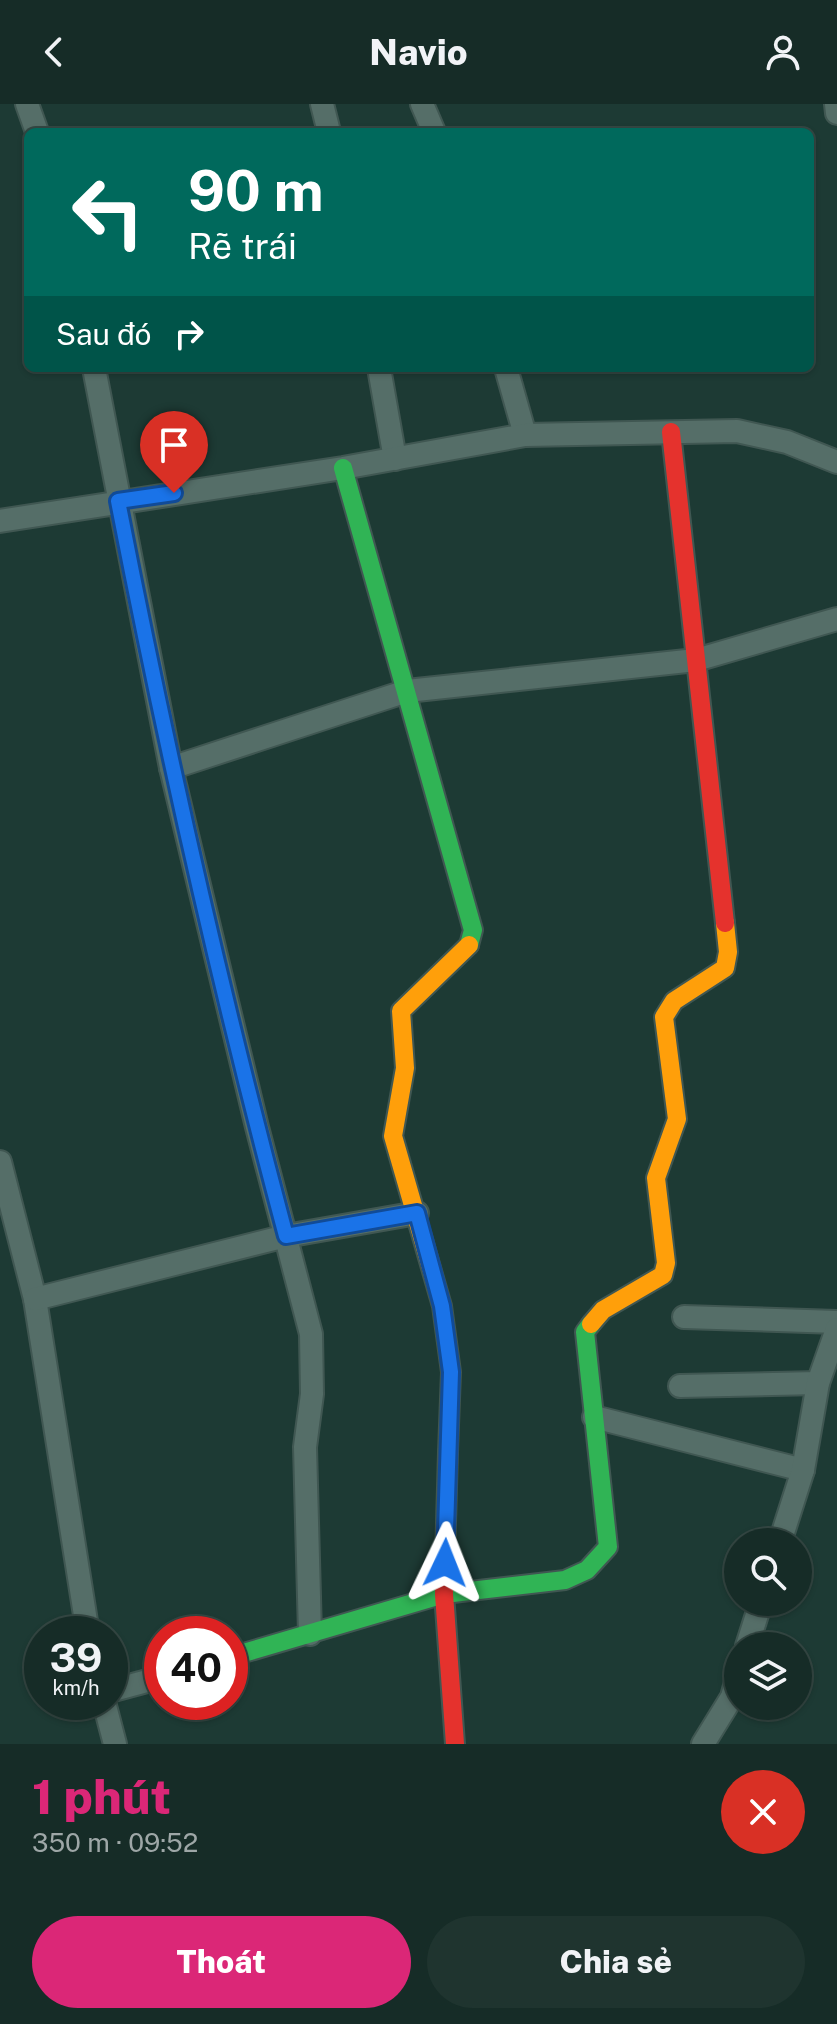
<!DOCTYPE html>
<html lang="vi">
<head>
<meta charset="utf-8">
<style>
	body { margin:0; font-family:"Public Sans",sans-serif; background:#1f342f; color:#f1f3f6; height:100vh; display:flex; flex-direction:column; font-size:30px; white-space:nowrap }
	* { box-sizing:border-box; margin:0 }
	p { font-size:26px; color:#9ea7a7 }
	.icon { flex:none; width:44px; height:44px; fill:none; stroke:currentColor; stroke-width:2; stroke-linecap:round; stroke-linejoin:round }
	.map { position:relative; height:1640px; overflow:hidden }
	.details { display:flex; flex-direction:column; background:#162c27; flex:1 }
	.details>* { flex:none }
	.guide { position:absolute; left:24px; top:24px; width:790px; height:244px; border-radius:12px; box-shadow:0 2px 6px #0004,0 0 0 2px #354844; background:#00695c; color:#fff; overflow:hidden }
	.controls { position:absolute; left:724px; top:1424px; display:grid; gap:16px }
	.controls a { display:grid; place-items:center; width:88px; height:88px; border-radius:50%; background:#162c27; box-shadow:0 2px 6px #0004,0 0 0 2px #354844; font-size:40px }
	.speed { position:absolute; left:24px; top:1512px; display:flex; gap:16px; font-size:40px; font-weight:700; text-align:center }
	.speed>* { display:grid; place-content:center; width:104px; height:104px; border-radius:50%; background:#162c27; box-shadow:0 2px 6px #0004,0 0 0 2px #354844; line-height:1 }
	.speed small { font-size:20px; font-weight:400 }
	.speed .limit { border:12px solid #d22; background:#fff; color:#111 }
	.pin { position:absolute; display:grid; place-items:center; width:68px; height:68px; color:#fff; margin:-82px -34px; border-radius:50% 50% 50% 0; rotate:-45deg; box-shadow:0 0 8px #0007 }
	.pin .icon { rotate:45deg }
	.me { position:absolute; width:88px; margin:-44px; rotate:2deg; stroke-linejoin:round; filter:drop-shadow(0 0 6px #0008) }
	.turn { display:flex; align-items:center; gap:28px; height:168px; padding:0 32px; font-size:36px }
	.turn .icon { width:104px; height:104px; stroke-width:2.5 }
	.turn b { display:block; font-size:56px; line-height:68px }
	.then { display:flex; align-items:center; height:76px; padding:0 32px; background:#0003; gap:16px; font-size:30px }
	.round { display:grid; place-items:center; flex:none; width:84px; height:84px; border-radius:42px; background:#1f342f }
	.headline { display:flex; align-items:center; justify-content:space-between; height:136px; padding:0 32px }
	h1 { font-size:48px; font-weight:800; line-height:60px; color:#db2777 }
	.primary-button { display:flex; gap:16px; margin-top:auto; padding:16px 32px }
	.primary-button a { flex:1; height:92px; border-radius:48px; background:#db2777; color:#fff; font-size:32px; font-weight:800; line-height:92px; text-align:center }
	.primary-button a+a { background:#1f342f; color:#f1f3f6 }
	header { display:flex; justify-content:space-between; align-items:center; height:104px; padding:0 32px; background:#162c27; font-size:36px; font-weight:800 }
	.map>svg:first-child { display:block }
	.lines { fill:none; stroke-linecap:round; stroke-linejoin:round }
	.street-casing { stroke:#405752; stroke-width:26 }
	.fast-casing { stroke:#405752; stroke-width:22 }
	.slow-casing { stroke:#405752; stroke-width:22 }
	.jam-casing { stroke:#405752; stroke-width:22 }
	.street { stroke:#556e68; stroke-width:22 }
	.fast { stroke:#30b455; stroke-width:18 }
	.slow { stroke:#ff9f0a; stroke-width:18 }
	.jam { stroke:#e5322d; stroke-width:18 }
	.route-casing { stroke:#114b97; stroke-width:20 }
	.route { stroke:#1a73e8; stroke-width:14 }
</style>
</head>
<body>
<header><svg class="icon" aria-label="back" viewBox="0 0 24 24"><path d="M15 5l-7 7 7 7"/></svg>Navio<svg class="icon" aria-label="person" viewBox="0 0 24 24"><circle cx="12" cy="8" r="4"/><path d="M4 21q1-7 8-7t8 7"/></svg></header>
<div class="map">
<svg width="837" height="1640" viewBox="0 0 837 1640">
	<rect width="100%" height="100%" fill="#1d3a34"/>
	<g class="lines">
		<defs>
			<g id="street">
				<polyline points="27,0 37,28"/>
				<polyline points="322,0 329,28"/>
				<polyline points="422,0 434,28"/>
				<polyline points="836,0 837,9"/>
				<polyline points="94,264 171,664 257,1023 311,1230 312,1290 305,1343 310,1530"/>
				<polyline points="379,264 395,355"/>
				<polyline points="506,264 525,331"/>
				<polyline points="0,417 343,364 525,331 737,327 787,338 837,358"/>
				<polyline points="171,664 407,587 696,556 837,515"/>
				<polyline points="0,1058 35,1195 88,1530"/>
				<polyline points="35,1195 286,1132 417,1109"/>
				<polyline points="684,1213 837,1218"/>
				<polyline points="680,1282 818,1279"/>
				<polyline points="594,1313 803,1366"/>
				<polyline points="780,1438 803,1366 818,1279 837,1225"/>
				<polyline points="747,1542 761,1498"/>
				<polyline points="110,1587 162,1573"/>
				<polyline points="104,1598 115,1640"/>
				<polyline points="703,1640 732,1593 738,1571"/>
			</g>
			<g id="fast">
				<polyline points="343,364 473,826 469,841"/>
				<polyline points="230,1553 444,1490 565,1476 587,1466 608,1443 585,1228 591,1220"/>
			</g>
			<g id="slow">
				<polyline points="591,1220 603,1206 663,1171 666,1159 656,1074 677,1015 664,913 674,897 725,864 728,848 725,819"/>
				<polyline points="448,1348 451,1268 442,1202 393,1032 405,964 401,907 469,841"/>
			</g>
			<g id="jam">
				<polyline points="671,328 725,819"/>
				<polyline points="448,1348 444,1490 455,1640"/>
			</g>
		</defs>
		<!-- street casing -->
		<use href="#street" class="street-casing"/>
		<!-- fast casing -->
		<use href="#fast" class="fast-casing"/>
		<!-- slow casing -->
		<use href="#slow" class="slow-casing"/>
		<!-- jam casing -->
		<use href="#jam" class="jam-casing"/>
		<!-- street -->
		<use href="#street" class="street"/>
		<!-- fast -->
		<use href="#fast" class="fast"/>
		<!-- slow -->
		<use href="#slow" class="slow"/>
		<!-- jam -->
		<use href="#jam" class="jam"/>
	</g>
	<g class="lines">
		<defs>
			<path id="route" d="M 174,389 L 118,397 C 166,644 221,889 286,1132 L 417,1109 L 442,1202 L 451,1268 L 445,1459"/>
		</defs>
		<!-- route casing -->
		<use href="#route" class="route-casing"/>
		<!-- route -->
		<use href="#route" class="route"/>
	</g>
</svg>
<div class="controls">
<a><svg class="icon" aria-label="search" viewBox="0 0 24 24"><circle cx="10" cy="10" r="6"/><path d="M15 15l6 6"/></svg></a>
<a><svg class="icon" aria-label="layers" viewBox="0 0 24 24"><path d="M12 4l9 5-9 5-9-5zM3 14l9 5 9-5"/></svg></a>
</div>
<div class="speed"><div>39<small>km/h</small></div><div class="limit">40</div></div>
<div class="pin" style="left:174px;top:389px;background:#d93025"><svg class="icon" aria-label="arrive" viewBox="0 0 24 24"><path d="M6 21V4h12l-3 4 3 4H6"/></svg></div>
<svg class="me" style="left:445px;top:1459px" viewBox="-20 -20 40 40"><path d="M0-17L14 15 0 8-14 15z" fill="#1a73e8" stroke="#fff" stroke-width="4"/></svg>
<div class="guide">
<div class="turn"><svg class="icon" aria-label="left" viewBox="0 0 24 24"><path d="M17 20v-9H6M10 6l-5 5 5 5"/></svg><div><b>90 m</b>Rẽ trái</div></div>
<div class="then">Sau đó<svg class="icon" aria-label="right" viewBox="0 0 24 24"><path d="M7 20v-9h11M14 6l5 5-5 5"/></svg></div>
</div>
</div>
<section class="details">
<div class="headline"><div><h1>1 phút</h1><p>350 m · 09:52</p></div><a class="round" style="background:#d93025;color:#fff"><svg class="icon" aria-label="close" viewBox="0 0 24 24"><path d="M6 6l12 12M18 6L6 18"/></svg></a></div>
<div class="primary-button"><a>Thoát</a><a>Chia sẻ</a></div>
</section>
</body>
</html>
